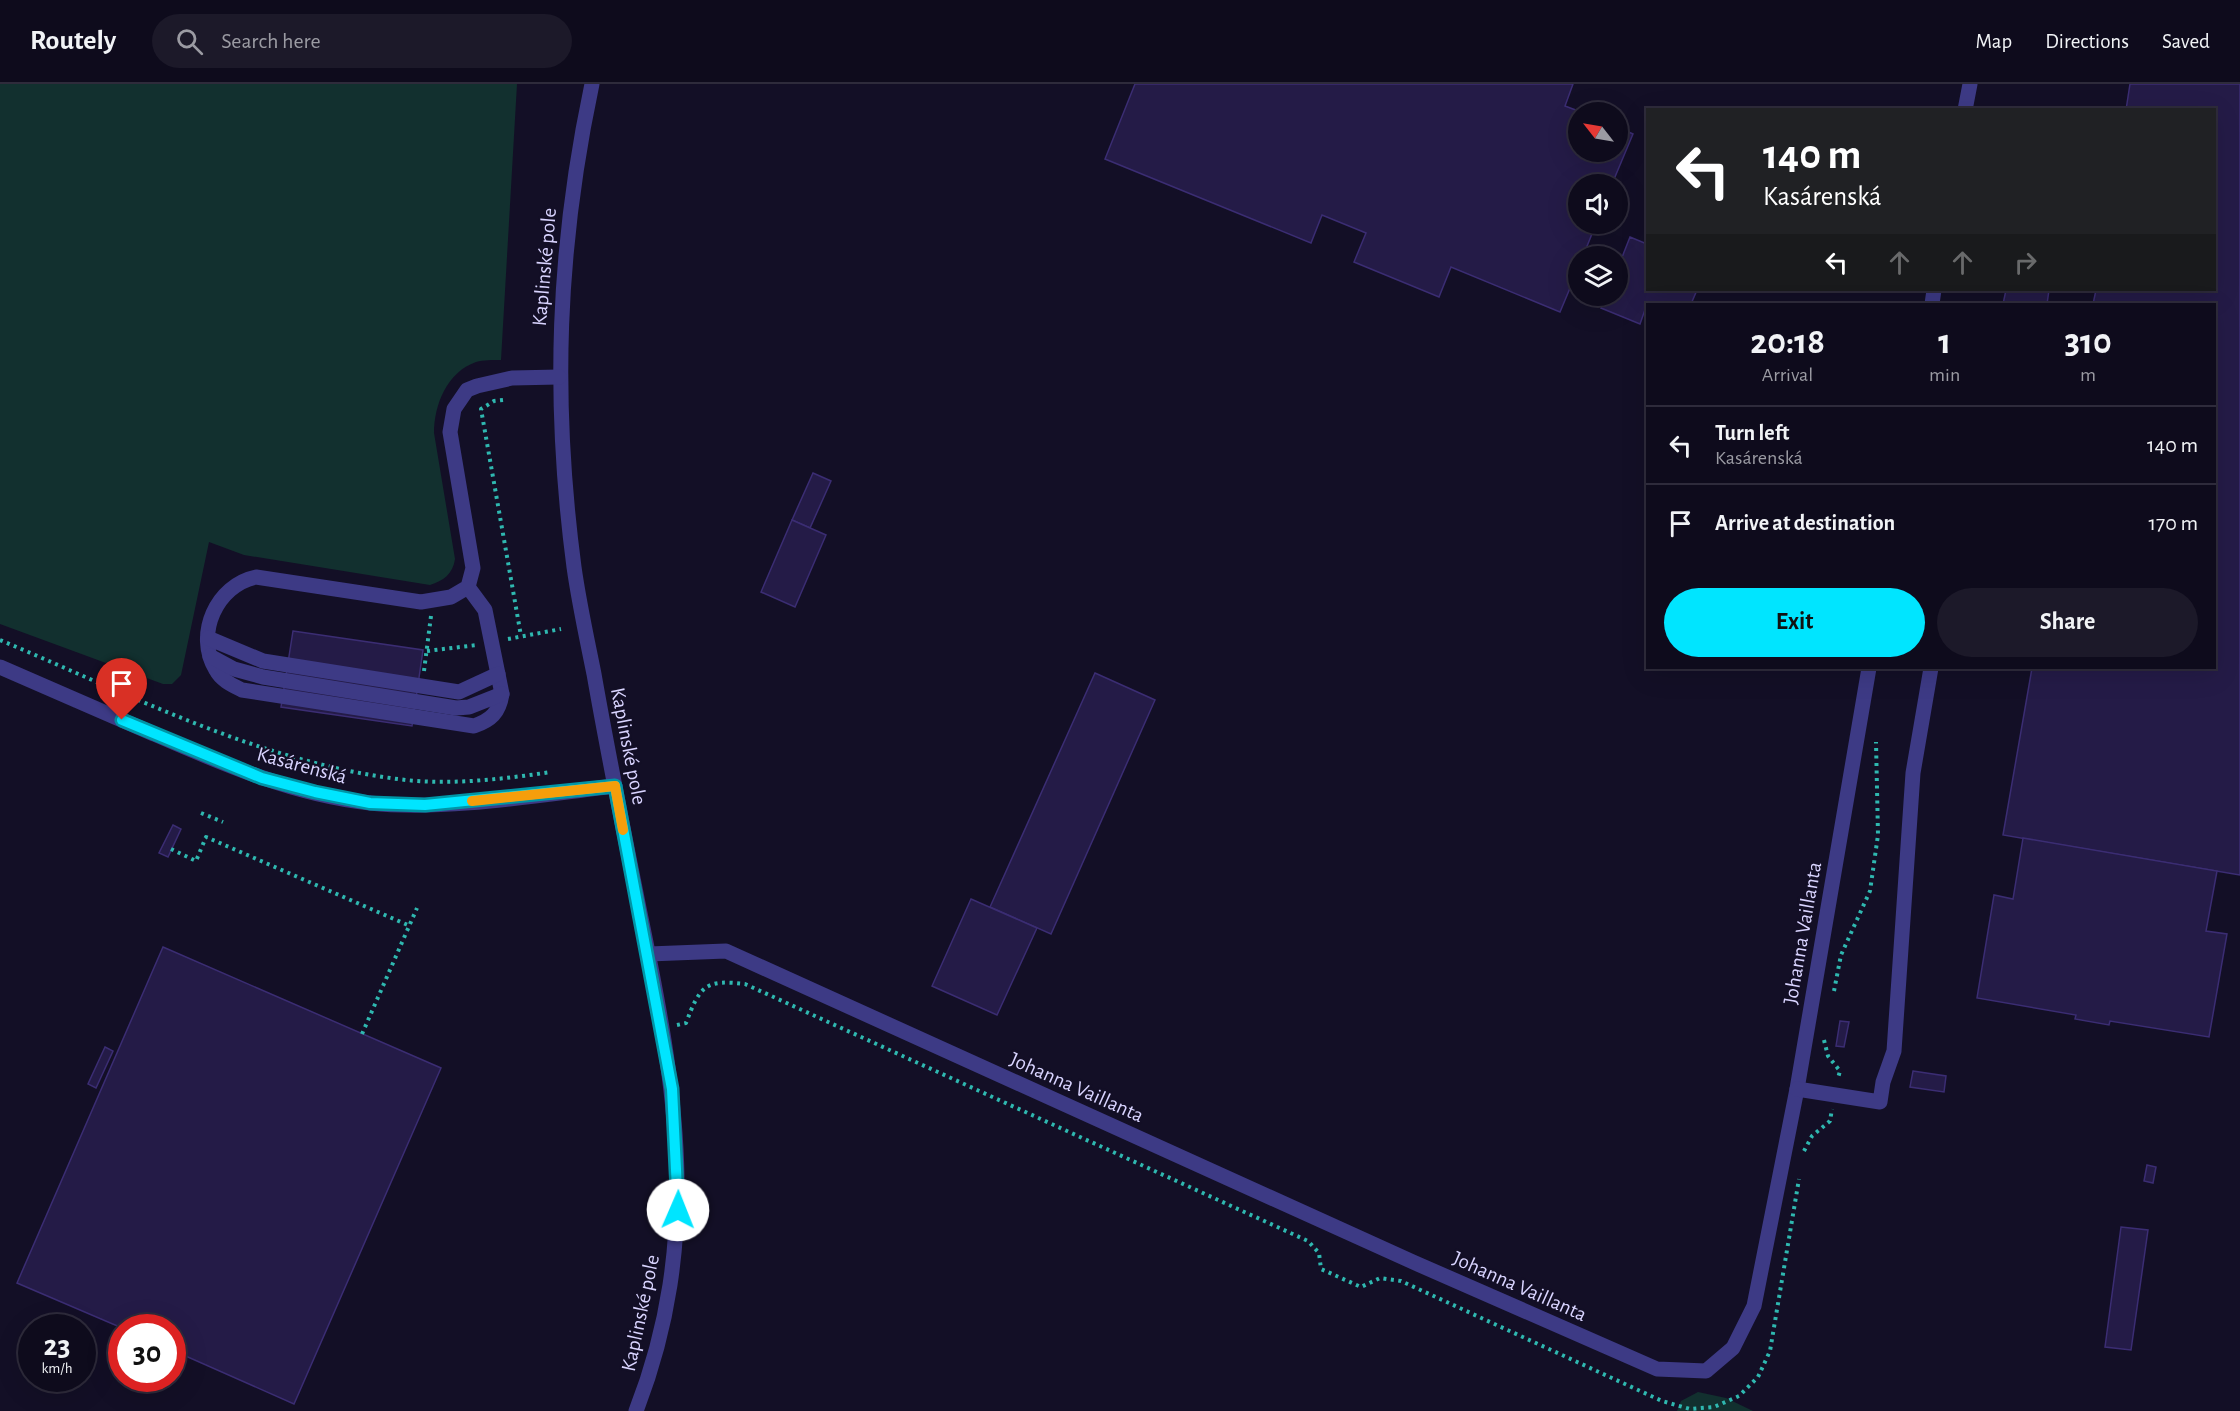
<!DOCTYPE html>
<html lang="en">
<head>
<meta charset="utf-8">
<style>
	body { margin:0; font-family:"Alegreya Sans",sans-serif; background:#1c1929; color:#f1f3f6; height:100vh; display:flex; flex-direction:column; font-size:22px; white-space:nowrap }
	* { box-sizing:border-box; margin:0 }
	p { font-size:20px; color:#9b9ba3 }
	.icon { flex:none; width:33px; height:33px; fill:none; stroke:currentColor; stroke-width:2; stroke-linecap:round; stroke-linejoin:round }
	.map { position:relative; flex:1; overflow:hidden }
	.sheet { position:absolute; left:1646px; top:219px; width:570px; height:366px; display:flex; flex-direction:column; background:#0e0b1c; border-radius:0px; box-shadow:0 6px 24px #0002,0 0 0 2px #2e2b3b }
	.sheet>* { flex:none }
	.hud { position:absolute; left:1646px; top:24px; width:570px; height:183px; border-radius:0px; box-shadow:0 6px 24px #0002,0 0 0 2px #2e2b3b; background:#202124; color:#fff; overflow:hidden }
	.needle { width:39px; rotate:301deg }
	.tools { position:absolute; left:1568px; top:18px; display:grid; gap:12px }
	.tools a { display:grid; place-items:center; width:60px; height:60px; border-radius:50%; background:#0e0b1c; box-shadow:0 6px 24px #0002,0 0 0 2px #2e2b3b; font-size:30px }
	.speed { position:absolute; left:18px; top:1230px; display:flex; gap:12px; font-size:30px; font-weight:700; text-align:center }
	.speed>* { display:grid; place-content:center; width:78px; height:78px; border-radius:50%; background:#0e0b1c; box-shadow:0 6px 24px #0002,0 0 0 2px #2e2b3b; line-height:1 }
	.speed small { font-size:15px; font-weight:400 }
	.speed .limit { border:9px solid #d22; background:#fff; color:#111 }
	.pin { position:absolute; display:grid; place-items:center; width:51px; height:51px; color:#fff; margin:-62px -26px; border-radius:50% 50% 50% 0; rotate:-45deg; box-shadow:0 0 6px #0007 }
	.pin .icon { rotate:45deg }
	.me { position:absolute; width:66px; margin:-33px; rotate:1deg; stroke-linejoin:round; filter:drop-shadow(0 0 4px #0008) }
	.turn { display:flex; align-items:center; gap:21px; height:126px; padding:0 18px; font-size:27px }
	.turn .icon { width:78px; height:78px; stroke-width:2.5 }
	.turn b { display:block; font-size:42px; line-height:51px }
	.lanes { display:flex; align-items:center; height:57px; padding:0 18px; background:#0003; justify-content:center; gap:30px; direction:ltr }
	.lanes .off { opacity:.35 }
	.eta { display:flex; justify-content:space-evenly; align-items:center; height:102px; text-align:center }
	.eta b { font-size:36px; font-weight:700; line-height:42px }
	.primary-button { display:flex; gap:12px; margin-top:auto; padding:12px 18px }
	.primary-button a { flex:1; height:69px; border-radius:36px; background:#00e5ff; color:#111; font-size:24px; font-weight:700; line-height:69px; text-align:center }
	.primary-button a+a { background:#1c1929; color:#f1f3f6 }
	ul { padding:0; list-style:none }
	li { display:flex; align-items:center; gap:18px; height:78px; padding:0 18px; border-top:2px solid #2e2b3b }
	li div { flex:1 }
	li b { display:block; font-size:22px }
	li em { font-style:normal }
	header { display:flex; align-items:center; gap:36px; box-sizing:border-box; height:84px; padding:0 30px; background:#0e0b1c; border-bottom:2px solid #2e2b3b }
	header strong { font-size:28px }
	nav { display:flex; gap:33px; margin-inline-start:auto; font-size:21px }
	.search { width:420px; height:54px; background:#1c1929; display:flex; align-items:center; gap:15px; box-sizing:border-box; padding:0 21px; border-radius:33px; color:#9b9ba3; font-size:22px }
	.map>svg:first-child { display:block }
	.green { fill:#12302f }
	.building { fill:#241b47; stroke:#3b2d73; stroke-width:1.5 }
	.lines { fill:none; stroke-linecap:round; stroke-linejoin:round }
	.path { stroke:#2fb8b0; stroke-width:4; stroke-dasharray:3 4.5; stroke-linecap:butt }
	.minor { stroke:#3d3a85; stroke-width:15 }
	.route-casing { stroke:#0095a6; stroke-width:15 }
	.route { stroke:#00e5ff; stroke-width:10 }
	.slow { stroke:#f59e0b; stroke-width:10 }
	.labels { text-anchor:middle; stroke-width:4.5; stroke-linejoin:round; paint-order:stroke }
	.street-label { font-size:21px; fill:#d9d4ff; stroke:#130f26 }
</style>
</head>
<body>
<header>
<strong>Routely</strong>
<div class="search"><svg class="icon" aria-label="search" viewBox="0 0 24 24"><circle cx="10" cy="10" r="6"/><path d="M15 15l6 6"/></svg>Search here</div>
<nav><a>Map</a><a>Directions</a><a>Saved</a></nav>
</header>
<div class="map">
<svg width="2240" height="1327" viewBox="0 0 2240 1327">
	<rect width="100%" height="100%" fill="#130f26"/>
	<!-- green -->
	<g class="green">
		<path d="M 0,0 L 517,0 L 501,276 C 493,276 483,276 476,278 C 447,288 434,321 434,349 L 455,475 C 453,490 443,497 430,501 L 244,471 L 209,458 L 181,591 L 172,600 L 163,600 L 0,540 Z"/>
		<polygon points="1698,1308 1726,1314 1753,1327 1677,1327 1681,1317"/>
	</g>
	<!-- building -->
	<g class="building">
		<polygon points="1135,0 1573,0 1565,22 1581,28 1578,28 1578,68 1617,68 1617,43 1633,50 1612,100 1578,100 1578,140 1596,140 1583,172 1578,172 1578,185 1560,228 1451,183 1439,213 1354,178 1366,149 1322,131 1311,159 1105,75"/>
		<polygon points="2130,0 2240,0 2240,791 2003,751 2032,584 2214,584 2214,220 2093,220 2096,206 2214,206 2214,26 2126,26"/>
		<polygon points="1630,153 1647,160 1647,206 1697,206 1691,220 1647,220 1640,240 1601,224 1607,212 1617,212 1617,186"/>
		<polygon points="2006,206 2049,206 2047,220 2003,220"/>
		<polygon points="813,389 831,397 810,444 792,436"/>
		<polygon points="792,436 826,451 795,523 761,508"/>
		<polygon points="293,547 423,566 412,642 281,623"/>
		<polygon points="1095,589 1155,616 1051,850 990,823"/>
		<polygon points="173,741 181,745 168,773 159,769"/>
		<polygon points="2023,754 2217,787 2206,847 2227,850 2209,953 2110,937 2109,941 2075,935 2076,931 1977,914 1994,811 2013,815"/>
		<polygon points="971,815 1037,844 997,931 932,902"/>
		<polygon points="163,863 441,984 294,1320 172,1266 172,1244 122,1244 17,1199"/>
		<polygon points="1840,937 1849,938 1844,963 1836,962"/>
		<polygon points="105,963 113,967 96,1004 88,1000"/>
		<polygon points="1913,987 1946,992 1944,1008 1910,1003"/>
		<polygon points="2147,1081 2156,1083 2153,1099 2144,1097"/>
		<polygon points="2121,1143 2148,1146 2131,1266 2105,1263"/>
	</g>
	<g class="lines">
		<!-- path -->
		<g class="path">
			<polyline points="503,316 494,317 481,325 521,552"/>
			<polyline points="508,555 561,545"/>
			<path d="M 0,556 C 131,611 263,680 406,696 C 453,701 504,695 551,688"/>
			<polyline points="427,567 477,561"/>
			<polyline points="424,587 431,532"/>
			<polyline points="201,729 223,738"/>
			<polyline points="171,765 196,777 206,753 410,842"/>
			<polyline points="1834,907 1841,871 1870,807 1878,751 1876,658"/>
			<path d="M 677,941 L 686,939 C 700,902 705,895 745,900 L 1308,1157 L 1319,1169 L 1321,1185 L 1361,1203 L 1380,1194 L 1401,1197 L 1662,1317 L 1690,1325 L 1714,1323 L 1739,1312 L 1758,1293 L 1770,1267 L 1799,1095"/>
			<polyline points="362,950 417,824"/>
			<polyline points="1824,956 1828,972 1840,987 1838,994"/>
			<polyline points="1804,1067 1812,1052 1830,1037 1832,1025"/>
		</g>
		<!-- minor -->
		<g class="minor">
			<path d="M 592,0 C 557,165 552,316 574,483 C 579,519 587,555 594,590 C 608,670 624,749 640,829 C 676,1003 703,1155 636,1327"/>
			<polyline points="1965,26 1970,0"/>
			<polyline points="1932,220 1934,206"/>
			<path d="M 468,503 L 485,526 L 502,610 C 499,629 491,636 474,642 L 242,606 C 232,601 221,596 216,586 C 194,550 217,501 256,493 L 421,518 L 451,513 L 468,503 L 473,484 L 450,348 L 454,325 L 467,306 L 477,302 L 512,294 L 559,293"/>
			<polyline points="208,554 263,577 459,608 498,590"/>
			<polyline points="210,572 234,585 263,593 456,624 469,623 502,610"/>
			<path d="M 0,583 C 51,605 103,628 154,650 C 223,680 294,711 370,719 C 445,727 539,711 615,702"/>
			<polyline points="649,870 726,867 1413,1178 1657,1285 1706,1287 1733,1264 1754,1222 1797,1005 1869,584"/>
			<polyline points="1797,1005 1880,1018 1883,998 1894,967 1913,689 1931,584"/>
		</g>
	</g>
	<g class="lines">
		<defs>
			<polyline id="route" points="122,636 262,694 315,708 370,719 425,721 615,702 672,1005 678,1126"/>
		</defs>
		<!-- route casing -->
		<use href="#route" class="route-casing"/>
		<!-- route -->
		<use href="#route" class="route"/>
		<!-- slow -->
		<polyline class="slow" points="472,717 615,702 623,746"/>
	</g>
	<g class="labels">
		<!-- street labels -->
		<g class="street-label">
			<text transform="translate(544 183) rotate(-85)" y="7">Kaplinské pole</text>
			<text transform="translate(629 662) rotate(79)" y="7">Kaplinské pole</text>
			<text transform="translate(302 681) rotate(15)" y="7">Kasárenská</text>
			<text transform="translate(1802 849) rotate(-80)" y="7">Johanna Vaillanta</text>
			<text transform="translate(1077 1003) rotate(24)" y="7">Johanna Vaillanta</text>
			<text transform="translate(1520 1202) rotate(24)" y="7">Johanna Vaillanta</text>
			<text transform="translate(640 1229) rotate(-78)" y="7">Kaplinské pole</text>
		</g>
	</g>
</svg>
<div class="tools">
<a><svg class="needle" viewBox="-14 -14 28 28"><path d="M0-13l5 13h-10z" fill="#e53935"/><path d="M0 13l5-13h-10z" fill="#9b9ba3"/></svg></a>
<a><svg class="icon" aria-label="sound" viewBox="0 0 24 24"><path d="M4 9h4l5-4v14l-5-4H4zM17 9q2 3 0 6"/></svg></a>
<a><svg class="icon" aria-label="layers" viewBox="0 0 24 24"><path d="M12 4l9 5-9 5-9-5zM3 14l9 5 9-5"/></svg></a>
</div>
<div class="speed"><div>23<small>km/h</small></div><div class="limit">30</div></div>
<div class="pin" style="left:122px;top:636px;background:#d93025"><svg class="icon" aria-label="arrive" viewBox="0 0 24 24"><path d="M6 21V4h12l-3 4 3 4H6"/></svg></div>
<svg class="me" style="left:678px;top:1126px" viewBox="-20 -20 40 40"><circle r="19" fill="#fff"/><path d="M0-13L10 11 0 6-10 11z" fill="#00e5ff"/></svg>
<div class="hud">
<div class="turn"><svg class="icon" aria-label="left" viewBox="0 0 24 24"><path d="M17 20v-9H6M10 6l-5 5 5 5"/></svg><div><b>140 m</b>Kasárenská</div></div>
<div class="lanes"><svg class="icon" aria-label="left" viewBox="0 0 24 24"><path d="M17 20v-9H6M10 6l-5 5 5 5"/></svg><svg class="icon off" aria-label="ahead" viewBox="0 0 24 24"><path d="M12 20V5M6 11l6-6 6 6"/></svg><svg class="icon off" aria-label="ahead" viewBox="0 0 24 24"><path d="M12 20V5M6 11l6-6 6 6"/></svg><svg class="icon off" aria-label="right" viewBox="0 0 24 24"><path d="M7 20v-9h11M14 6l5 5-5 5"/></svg></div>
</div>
<section class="sheet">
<div class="eta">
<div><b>20:18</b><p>Arrival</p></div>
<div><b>1</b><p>min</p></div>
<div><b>310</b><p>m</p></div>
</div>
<ul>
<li><svg class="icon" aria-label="left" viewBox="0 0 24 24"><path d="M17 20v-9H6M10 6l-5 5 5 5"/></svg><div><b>Turn left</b><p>Kasárenská</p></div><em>140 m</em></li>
<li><svg class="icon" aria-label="arrive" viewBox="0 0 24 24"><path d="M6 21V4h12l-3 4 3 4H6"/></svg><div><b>Arrive at destination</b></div><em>170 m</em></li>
</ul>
<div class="primary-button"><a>Exit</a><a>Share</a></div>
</section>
</div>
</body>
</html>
